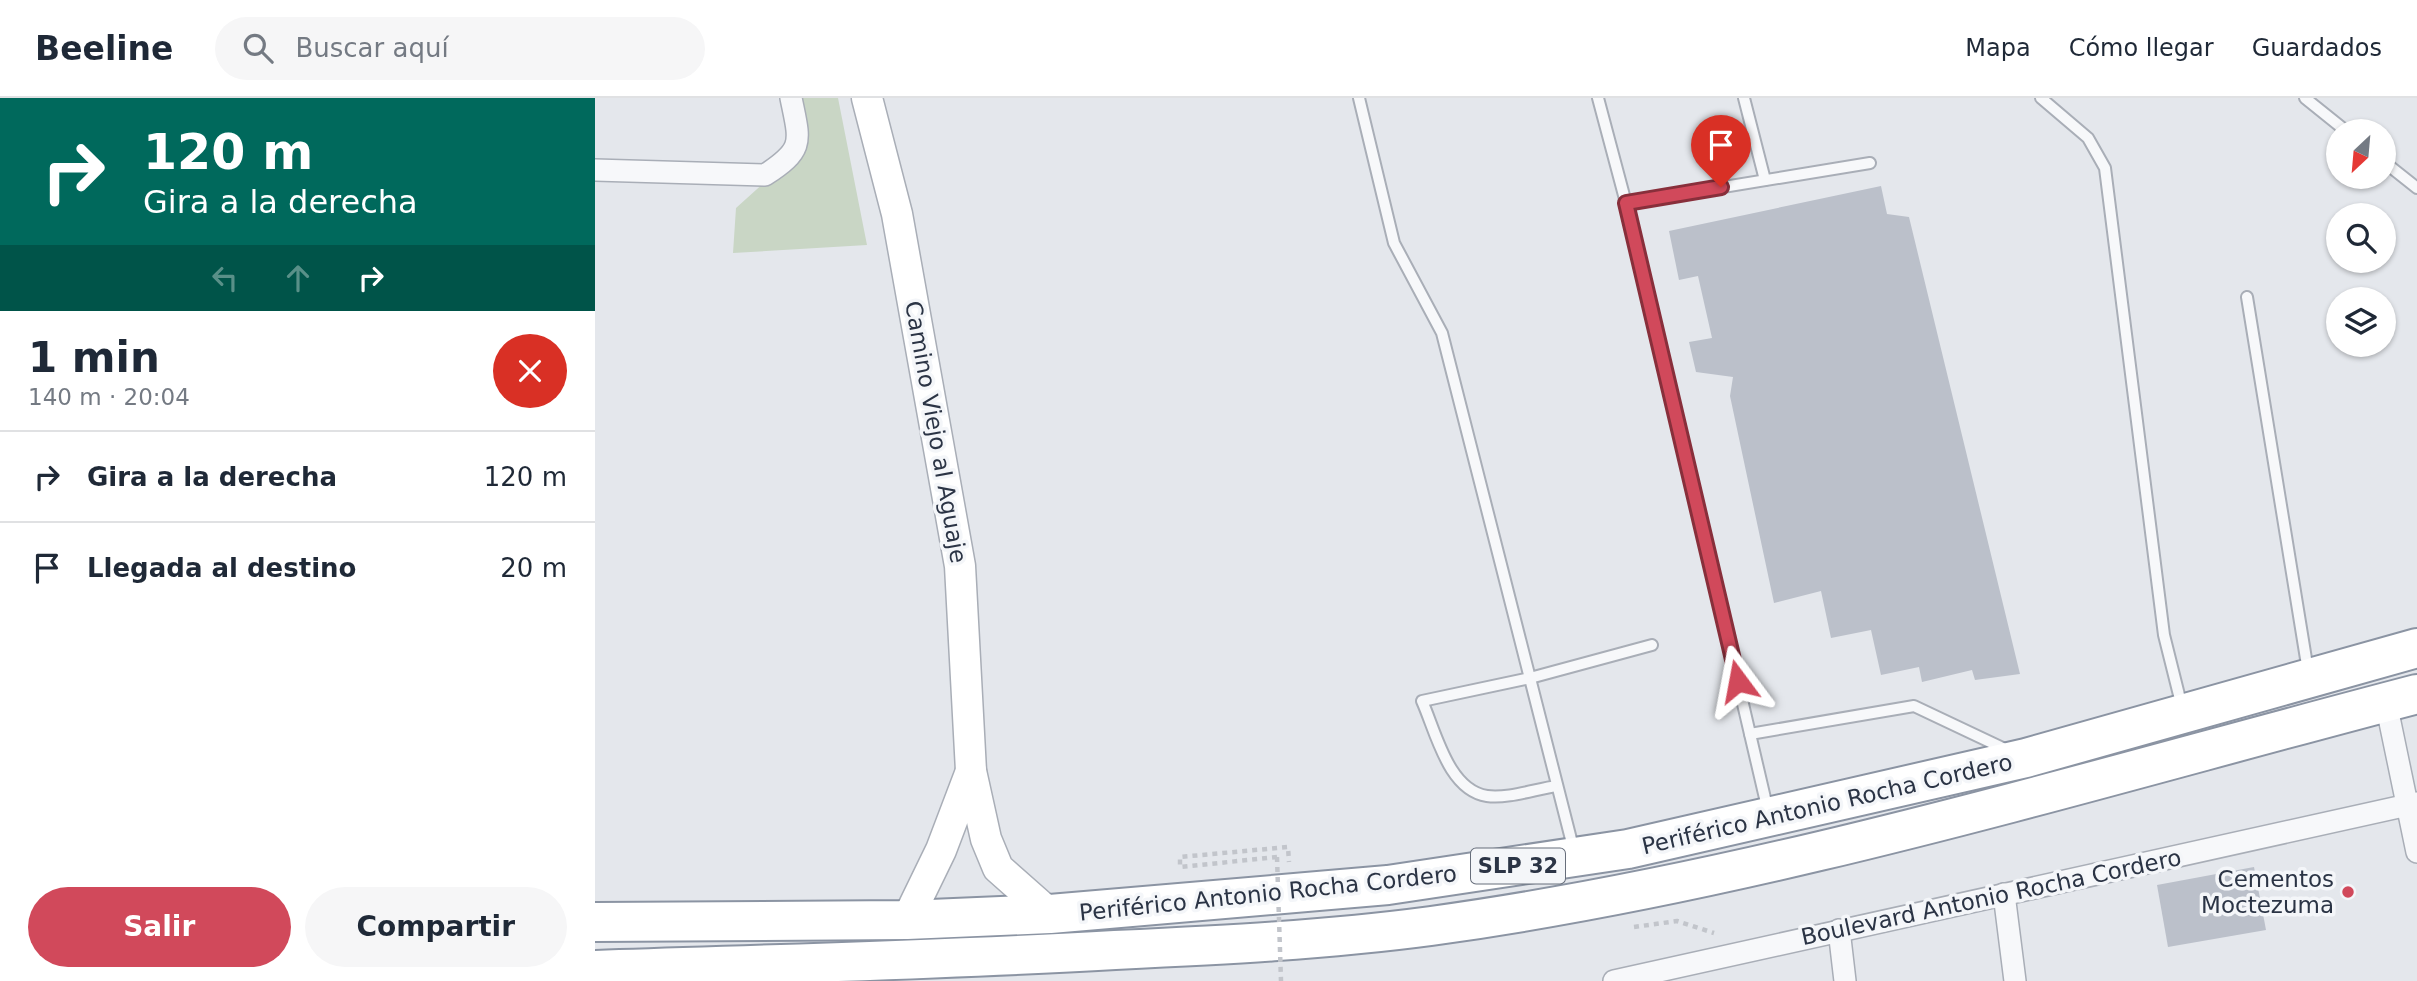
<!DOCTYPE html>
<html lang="es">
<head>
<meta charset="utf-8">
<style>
	body { margin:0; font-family:"DejaVu Sans",sans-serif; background:#f6f6f7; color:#1f2937; height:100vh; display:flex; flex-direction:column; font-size:26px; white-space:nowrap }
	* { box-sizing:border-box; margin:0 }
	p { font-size:23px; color:#747a83 }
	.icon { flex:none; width:38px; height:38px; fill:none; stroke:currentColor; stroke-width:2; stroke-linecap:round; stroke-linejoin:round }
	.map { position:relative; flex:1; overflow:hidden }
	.drawer { display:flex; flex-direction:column; background:#fff; width:595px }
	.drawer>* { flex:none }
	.guide { background:#00695c; color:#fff; overflow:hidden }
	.needle { width:46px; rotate:206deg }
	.buttons { position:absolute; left:1731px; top:21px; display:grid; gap:14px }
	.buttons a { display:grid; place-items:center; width:70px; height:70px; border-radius:50%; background:#fff; box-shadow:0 2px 5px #0004; font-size:35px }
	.pin { position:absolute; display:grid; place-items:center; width:60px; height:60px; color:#fff; margin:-72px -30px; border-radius:50% 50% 50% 0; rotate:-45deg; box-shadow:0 0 7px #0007 }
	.pin .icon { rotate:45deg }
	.me { position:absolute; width:77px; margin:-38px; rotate:347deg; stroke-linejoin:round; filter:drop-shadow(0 0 5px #0008) }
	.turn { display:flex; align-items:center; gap:24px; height:147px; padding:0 28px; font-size:32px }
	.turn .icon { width:91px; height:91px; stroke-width:2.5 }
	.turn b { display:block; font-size:49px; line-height:60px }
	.lanes { display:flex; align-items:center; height:66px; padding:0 28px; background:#0003; justify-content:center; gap:35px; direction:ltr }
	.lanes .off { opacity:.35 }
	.round { display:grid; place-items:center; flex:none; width:74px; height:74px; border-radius:37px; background:#f6f6f7 }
	.summary { display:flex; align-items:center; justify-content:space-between; height:119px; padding:0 28px }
	h1 { font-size:42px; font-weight:800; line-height:52px }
	.primary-button { display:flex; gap:14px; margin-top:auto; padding:14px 28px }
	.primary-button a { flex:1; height:80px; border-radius:42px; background:#d1495b; color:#fff; font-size:28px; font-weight:800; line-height:80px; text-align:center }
	.primary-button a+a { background:#f6f6f7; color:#1f2937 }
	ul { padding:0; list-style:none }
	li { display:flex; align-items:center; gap:21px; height:91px; padding:0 28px; border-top:2px solid #e0e1e3 }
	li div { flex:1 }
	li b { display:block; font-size:26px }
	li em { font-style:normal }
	header { display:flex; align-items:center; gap:42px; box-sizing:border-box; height:98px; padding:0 35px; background:#fff; border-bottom:2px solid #e0e1e3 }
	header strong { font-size:33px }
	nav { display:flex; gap:38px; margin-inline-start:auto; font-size:24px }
	.search { width:490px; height:63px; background:#f6f6f7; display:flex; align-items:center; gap:18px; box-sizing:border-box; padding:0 24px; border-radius:38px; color:#747a83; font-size:26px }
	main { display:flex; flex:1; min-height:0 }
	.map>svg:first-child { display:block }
	.green { fill:#c9d6c5 }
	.building { fill:#bbc0ca }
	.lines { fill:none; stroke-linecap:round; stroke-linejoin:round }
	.lane-casing { stroke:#a9aeb7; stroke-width:14 }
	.street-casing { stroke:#a9aeb7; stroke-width:24 }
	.secondary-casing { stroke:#a9aeb7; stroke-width:33 }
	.highway-casing { stroke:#8b94a3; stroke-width:42 }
	.path { stroke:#c2c5cb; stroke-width:4.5; stroke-dasharray:5 5; stroke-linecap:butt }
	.lane { stroke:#f7f8fa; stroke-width:10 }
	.street { stroke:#f7f8fa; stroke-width:21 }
	.secondary { stroke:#fff; stroke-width:30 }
	.highway { stroke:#fff; stroke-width:38 }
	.path-bridge { stroke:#c2c5cb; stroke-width:4.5; stroke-dasharray:5 5; stroke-linecap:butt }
	.route-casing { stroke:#882f3b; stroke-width:18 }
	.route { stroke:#d1495b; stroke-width:12 }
	.poi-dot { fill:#d1495b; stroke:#f4f6f9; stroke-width:2.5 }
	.labels { text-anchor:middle; stroke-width:7; stroke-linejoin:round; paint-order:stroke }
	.shield { fill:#f4f6f9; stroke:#676e7b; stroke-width:2 }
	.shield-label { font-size:21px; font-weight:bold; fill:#2b3445 }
	.street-label { font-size:23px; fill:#2b3445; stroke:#f4f6f9 }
	.poi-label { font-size:23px; fill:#2b3445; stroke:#f4f6f9; text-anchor:end }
</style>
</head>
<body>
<header>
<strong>Beeline</strong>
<div class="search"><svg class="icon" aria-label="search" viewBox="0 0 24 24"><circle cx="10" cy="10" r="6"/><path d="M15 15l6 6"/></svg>Buscar aquí</div>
<nav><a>Mapa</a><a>Cómo llegar</a><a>Guardados</a></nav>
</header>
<main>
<section class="drawer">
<div class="guide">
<div class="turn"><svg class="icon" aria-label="right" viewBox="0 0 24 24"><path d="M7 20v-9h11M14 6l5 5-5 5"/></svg><div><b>120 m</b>Gira a la derecha</div></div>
<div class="lanes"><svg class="icon off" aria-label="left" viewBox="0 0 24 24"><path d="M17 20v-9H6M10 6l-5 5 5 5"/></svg><svg class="icon off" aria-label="ahead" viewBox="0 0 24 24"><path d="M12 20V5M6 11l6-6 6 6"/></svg><svg class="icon" aria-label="right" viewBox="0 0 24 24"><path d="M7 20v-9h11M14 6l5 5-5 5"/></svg></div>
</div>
<div class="summary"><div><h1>1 min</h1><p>140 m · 20:04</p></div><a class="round" style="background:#d93025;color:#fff"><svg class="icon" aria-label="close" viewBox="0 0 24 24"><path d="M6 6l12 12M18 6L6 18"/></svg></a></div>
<ul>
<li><svg class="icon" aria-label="right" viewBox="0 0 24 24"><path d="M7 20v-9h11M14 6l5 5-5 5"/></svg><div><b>Gira a la derecha</b></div><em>120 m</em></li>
<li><svg class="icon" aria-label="arrive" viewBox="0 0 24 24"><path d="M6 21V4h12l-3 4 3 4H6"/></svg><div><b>Llegada al destino</b></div><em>20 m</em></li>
</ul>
<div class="primary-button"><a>Salir</a><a>Compartir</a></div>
</section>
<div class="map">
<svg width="1822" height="883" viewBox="0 0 1822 883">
	<rect width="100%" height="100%" fill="#e4e7ec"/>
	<!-- green -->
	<polygon class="green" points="201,0 243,0 272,147 138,155 141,110 173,81 198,67"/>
	<!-- building -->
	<g class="building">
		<polygon points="1286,88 1292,116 1314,119 1425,576 1380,582 1377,572 1327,584 1324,569 1286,577 1276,532 1236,540 1226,493 1179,505 1135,298 1138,279 1101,274 1094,244 1117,240 1103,178 1084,182 1074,133"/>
		<polygon points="1659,769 1671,832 1573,849 1562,787"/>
	</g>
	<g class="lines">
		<defs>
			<g id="lane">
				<polyline points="764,0 799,145 847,235 979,753"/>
				<polyline points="1003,0 1031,105 1173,713"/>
				<polyline points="1149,0 1170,82"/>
				<polyline points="1446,0 1493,40 1510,70 1569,537 1587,609"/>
				<polyline points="1710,0 1751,33"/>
				<polyline points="1788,63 1822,90"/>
				<polyline points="1031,105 1275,65"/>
				<polyline points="1652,199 1713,573"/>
				<polyline points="1155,636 1319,608 1412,652"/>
				<path d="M 962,688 C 941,691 912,701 892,698 C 853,692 841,634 827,603 L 935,580 L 1057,547"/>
			</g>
			<g id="street">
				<path d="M 0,72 L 170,77 C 210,51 205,44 196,0"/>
				<polyline points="1791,605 1822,754"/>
				<polyline points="1409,796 1420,883"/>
				<polyline points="1244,832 1250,883"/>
				<polyline points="1019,883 1822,705"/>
			</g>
			<g id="secondary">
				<polyline points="272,0 302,116 365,468 376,673 391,741 403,770 455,816"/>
				<polyline points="312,822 346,752 376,673"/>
			</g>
			<g id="highway">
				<polyline points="0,824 312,822 455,816 793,787 1033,751 1431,660 1822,550"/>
				<path d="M 0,872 C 174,866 347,862 520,852 C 626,847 731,842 836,828 C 1170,782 1496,681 1822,596"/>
			</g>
		</defs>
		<!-- lane casing -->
		<use href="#lane" class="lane-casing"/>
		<!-- street casing -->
		<use href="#street" class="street-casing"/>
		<!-- secondary casing -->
		<use href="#secondary" class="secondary-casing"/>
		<!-- highway casing -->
		<use href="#highway" class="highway-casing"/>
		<!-- path -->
		<g class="path">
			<polyline points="682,759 585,769 585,759 693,749 694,764"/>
			<polyline points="1039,829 1082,823 1119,835"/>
		</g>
		<!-- lane -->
		<use href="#lane" class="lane"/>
		<!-- street -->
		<use href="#street" class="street"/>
		<!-- secondary -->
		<use href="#secondary" class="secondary"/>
		<!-- highway -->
		<use href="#highway" class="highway"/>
		<!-- path-bridge -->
		<polyline class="path-bridge" points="682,759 686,883"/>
	</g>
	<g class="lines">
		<defs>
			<polyline id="route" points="1126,89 1031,105 1143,583"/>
		</defs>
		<!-- route casing -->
		<use href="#route" class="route-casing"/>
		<!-- route -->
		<use href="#route" class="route"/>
	</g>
	<!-- markers -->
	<circle class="poi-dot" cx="1753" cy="794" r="7"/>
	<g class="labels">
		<!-- shield labels -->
		<rect class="shield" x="876" y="750.5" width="94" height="35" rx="5"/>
		<g class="shield-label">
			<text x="923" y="775">SLP 32</text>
		</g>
		<!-- street labels -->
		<g class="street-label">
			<text transform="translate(341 334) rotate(80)" y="8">Camino Viejo al Aguaje</text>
			<text transform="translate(1232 706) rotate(-13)" y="8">Periférico Antonio Rocha Cordero</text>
			<text transform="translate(673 795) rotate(-6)" y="8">Periférico Antonio Rocha Cordero</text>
			<text transform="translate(1396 799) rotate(-12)" y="8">Boulevard Antonio Rocha Cordero</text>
		</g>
		<!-- poi labels -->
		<g class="poi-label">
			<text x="1739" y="789">Cementos<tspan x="1739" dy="26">Moctezuma</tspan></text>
		</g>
	</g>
</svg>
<div class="buttons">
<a><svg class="needle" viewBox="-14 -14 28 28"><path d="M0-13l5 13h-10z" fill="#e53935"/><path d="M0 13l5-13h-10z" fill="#747a83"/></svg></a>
<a><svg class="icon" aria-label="search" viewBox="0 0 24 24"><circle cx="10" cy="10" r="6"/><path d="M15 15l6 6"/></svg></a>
<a><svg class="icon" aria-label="layers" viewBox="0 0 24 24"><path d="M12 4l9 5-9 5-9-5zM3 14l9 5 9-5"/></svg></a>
</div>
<div class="pin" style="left:1126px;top:89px;background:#d93025"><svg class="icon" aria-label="arrive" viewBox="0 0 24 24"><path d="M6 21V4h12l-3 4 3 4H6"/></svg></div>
<svg class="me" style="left:1143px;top:583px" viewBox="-20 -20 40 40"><path d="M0-17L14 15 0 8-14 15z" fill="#d1495b" stroke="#fff" stroke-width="4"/></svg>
</div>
</main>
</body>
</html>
